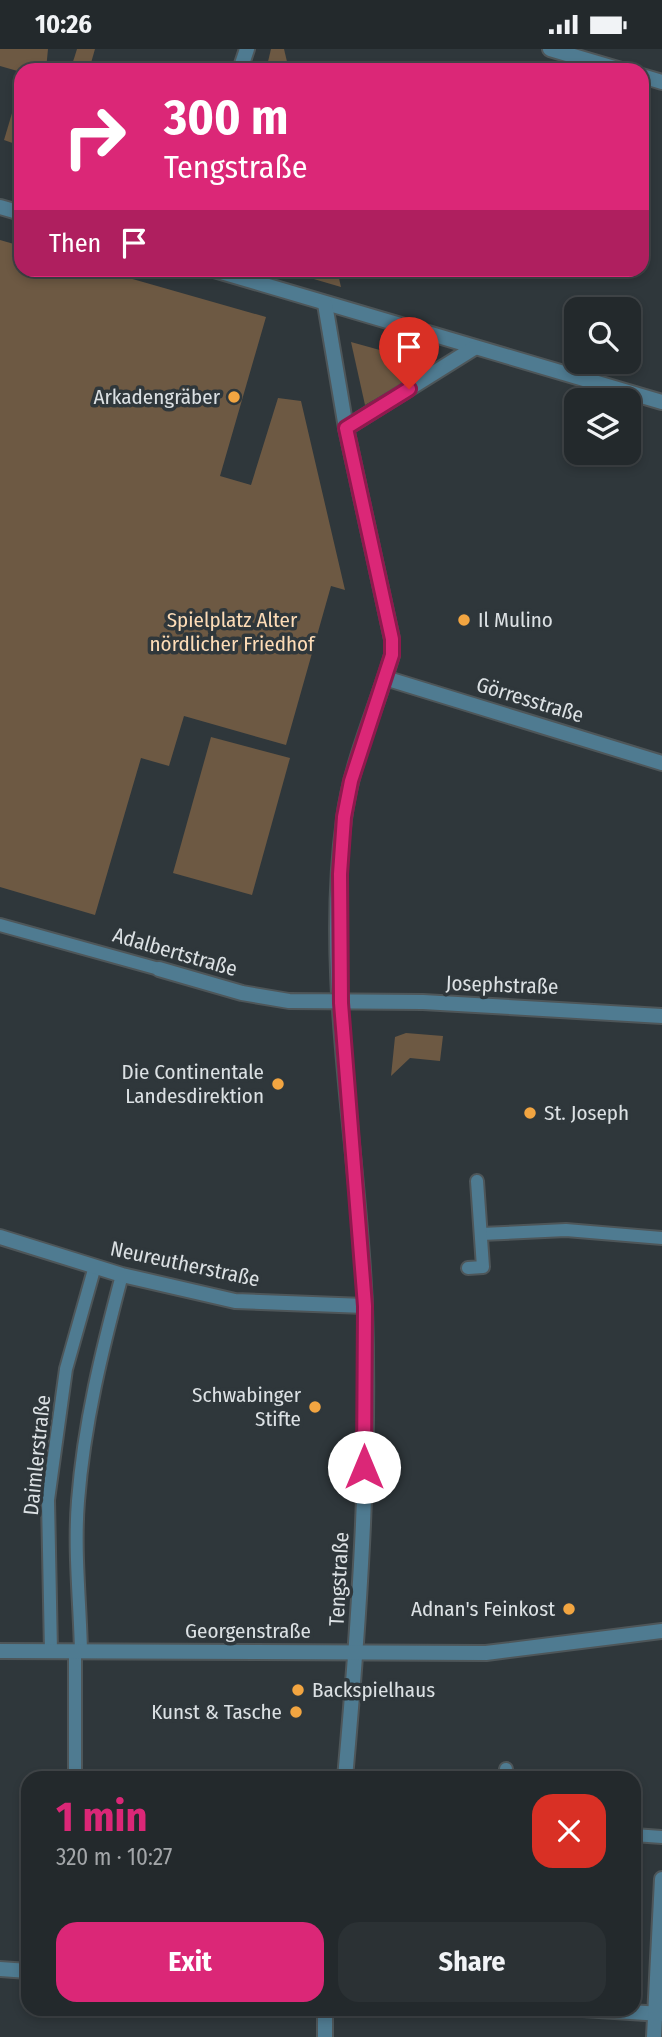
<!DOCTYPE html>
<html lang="en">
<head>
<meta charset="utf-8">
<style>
	body { margin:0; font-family:"Fira Sans Condensed",sans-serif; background:#2b3134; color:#f1f3f6; height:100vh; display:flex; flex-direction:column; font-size:26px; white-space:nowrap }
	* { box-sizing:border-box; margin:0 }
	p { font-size:23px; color:#a3a6a9 }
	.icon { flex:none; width:38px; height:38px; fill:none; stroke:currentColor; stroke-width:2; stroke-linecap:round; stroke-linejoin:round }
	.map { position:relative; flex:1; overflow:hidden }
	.details { position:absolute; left:21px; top:1722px; width:620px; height:245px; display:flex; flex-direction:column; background:#23292c; border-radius:21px; box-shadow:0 4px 10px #0003,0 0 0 2px #404548 }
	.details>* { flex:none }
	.top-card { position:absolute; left:14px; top:14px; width:635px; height:214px; border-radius:21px; box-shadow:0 4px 10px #0003,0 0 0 2px #404548; background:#db2777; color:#fff; overflow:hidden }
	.buttons { position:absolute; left:564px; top:248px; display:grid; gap:14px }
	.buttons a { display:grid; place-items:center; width:77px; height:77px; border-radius:14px; background:#23292c; box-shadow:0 4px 10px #0003,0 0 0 2px #404548; font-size:35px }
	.pin { position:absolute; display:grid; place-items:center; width:60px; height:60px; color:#fff; margin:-72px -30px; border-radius:50% 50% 50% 0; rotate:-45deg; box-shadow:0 0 7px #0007 }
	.pin .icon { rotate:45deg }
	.me { position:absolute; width:77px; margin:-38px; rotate:0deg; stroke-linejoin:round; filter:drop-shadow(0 0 5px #0008) }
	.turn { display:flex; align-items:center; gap:24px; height:147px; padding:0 35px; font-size:32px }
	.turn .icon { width:91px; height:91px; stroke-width:2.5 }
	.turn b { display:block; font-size:49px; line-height:60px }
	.then { display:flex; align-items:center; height:66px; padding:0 35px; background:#0003; gap:14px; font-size:26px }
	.round { display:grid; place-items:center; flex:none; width:74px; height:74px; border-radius:21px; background:#2b3134 }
	.overview { display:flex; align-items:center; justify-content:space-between; height:119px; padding:0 35px }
	h1 { font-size:42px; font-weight:700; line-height:52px; color:#db2777 }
	.cta { display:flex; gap:14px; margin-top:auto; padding:14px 35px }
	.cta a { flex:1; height:80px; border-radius:21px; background:#db2777; color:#fff; font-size:28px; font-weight:700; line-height:80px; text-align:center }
	.cta a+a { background:#2b3134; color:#f1f3f6 }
	.status { display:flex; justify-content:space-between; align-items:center; height:49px; padding:0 35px; background:#23292c; direction:ltr }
	.status svg { height:19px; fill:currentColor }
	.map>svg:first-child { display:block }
	.green { fill:#6d5943 }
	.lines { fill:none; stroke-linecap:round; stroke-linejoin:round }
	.service-casing { stroke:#4e5659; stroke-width:16 }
	.minor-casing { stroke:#4e5659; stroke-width:18 }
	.service { stroke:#4f7b91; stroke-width:12 }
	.minor { stroke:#4f7b91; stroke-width:14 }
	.route-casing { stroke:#8e194d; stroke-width:18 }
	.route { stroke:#db2777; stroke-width:12 }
	.poi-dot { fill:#f2a541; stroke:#2f373b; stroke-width:2.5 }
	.labels { text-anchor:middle; stroke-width:7; stroke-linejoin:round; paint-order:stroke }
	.poi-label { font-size:21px; fill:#dce1e4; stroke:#2f373b; text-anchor:end }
	.park-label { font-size:21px; fill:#fddcb7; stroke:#2f373b }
	.street-label { font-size:21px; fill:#dce1e4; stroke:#2f373b }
</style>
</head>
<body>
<div class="status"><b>10:26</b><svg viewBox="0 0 49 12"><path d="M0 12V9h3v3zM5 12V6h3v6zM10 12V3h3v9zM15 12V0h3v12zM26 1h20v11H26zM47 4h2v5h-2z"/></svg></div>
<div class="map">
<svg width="662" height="1988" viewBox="0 0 662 1988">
	<rect width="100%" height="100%" fill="#2f373b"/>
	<!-- green -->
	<g class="green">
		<polygon points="0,0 48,0 46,21 21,23 0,17"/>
		<polygon points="77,0 95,0 89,21 71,19"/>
		<polygon points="271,0 284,0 289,21 266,21"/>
		<polygon points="21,34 21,97 4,91"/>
		<polygon points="0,191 21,197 21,220 101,221 266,268 220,427 251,436 278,349 301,352 345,541 331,537 286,696 184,667 169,717 141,709 95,866 0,838"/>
		<polygon points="283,221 337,221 341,238"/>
		<polygon points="351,293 434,316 365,356"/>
		<polygon points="211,688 290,709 252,846 173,824"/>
		<polygon points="406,984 443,987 440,1012 410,1009 391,1027 395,988"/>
	</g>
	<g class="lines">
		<defs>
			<g id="service">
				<polyline points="0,876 159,920"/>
				<polyline points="481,1185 566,1181 662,1189"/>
				<polyline points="468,1219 483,1218 477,1132"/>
				<polyline points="51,1603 48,1451 66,1320 95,1217"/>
				<path d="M 81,1603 C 80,1554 74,1502 78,1452 C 84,1374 102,1301 122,1226"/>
				<polyline points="75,1729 75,1603"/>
				<polyline points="505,1729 506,1720"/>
				<polyline points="634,1786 662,1788"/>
			</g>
			<g id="minor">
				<polyline points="550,0 621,21"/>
				<polyline points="240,21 247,0"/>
				<polyline points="642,27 662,33"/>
				<polyline points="0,158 21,164"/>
				<polyline points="211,220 662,353"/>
				<path d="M 325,255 L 346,379 L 392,590 L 392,606 C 376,661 351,713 344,770 C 322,930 359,1097 365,1258 C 370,1415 359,1573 345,1729"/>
				<polyline points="346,379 474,299"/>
				<polyline points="385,629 662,714"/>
				<polyline points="159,920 242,944 289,952 423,953 662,967"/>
				<polyline points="0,1188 122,1226 235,1252 365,1257"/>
				<polyline points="0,1602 486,1604 662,1582"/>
				<polyline points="0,1920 28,1922"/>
				<polyline points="583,1960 662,1965"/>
				<polyline points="325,1988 325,1960"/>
				<polyline points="654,1988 662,1830"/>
			</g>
		</defs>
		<!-- service casing -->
		<use href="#service" class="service-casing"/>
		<!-- minor casing -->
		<use href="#minor" class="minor-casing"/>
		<!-- service -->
		<use href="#service" class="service"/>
		<!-- minor -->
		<use href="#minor" class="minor"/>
	</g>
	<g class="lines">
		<defs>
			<polyline id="route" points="364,1418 365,1257 341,954 340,825 344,768 351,732 392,606 392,590 346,379 409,340"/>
		</defs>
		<!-- route casing -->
		<use href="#route" class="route-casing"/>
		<!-- route -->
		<use href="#route" class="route"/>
	</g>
	<!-- markers -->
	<g class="poi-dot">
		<circle cx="234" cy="348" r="7"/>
		<circle cx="464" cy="571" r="7"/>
		<circle cx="278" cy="1035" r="7"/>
		<circle cx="530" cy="1064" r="7"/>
		<circle cx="315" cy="1358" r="7"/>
		<circle cx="569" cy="1560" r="7"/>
		<circle cx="298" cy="1641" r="7"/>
		<circle cx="296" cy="1663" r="7"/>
	</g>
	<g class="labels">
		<!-- poi labels -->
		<g class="poi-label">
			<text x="220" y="355">Arkadengräber</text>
			<text x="478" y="578" text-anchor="start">Il Mulino</text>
			<text x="264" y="1030">Die Continentale<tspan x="264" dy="24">Landesdirektion</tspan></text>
			<text x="544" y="1071" text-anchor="start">St. Joseph</text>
			<text x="301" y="1353">Schwabinger<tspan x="301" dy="24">Stifte</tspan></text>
			<text x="555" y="1567">Adnan's Feinkost</text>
			<text x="312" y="1648" text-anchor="start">Backspielhaus</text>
			<text x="282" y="1670">Kunst &amp; Tasche</text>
		</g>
		<!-- park labels -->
		<g class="park-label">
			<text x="232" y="578">Spielplatz Alter<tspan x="232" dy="24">nördlicher Friedhof</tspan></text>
		</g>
		<!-- street labels -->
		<g class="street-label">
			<text transform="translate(530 651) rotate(17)" y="7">Görresstraße</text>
			<text transform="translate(175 903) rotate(16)" y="7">Adalbertstraße</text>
			<text transform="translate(502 936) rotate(2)" y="7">Josephstraße</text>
			<text transform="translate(185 1215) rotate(12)" y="7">Neureutherstraße</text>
			<text transform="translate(37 1406) rotate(-84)" y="7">Daimlerstraße</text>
			<text transform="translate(339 1530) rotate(-87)" y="7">Tengstraße</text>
			<text x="248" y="1589">Georgenstraße</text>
		</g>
	</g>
</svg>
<div class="buttons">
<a><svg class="icon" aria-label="search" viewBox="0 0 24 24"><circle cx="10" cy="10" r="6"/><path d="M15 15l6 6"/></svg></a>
<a><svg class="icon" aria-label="layers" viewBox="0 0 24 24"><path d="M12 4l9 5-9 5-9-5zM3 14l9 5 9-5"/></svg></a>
</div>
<div class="pin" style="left:409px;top:340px;background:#d93025"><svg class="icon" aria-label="arrive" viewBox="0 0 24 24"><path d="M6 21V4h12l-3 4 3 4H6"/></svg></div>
<svg class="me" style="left:364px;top:1418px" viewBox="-20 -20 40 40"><circle r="19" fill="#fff"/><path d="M0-13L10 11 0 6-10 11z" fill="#db2777"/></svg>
<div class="top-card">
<div class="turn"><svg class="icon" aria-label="right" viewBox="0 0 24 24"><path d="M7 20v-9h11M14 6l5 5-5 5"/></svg><div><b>300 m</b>Tengstraße</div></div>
<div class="then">Then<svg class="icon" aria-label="arrive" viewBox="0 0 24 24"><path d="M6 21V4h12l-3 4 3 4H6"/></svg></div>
</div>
<section class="details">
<div class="overview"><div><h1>1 min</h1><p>320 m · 10:27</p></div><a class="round" style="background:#d93025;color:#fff"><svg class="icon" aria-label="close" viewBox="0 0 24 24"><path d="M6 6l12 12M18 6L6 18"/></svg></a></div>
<div class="cta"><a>Exit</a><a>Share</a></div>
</section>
</div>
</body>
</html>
